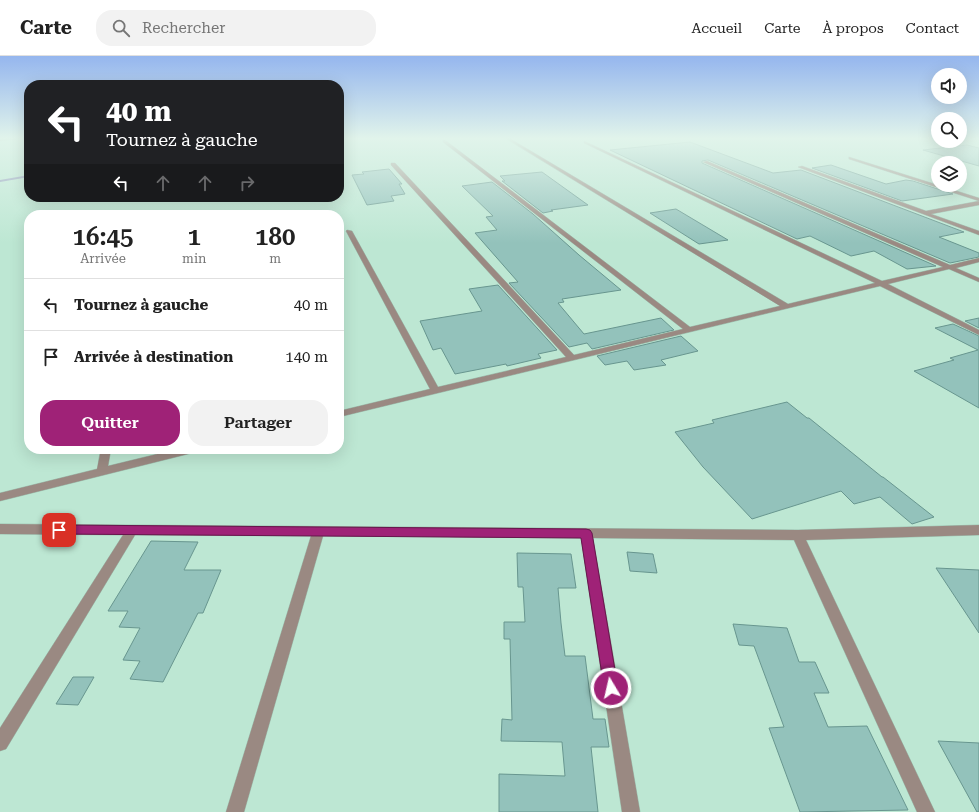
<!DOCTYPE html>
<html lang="fr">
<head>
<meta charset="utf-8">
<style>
	body { margin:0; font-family:"Roboto Serif",serif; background:#f2f2f2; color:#222; height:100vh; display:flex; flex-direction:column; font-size:15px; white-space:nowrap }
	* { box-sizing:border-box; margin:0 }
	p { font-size:13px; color:#767676 }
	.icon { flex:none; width:22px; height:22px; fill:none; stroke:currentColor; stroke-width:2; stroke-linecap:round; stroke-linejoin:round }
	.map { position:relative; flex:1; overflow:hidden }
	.drawer { position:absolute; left:24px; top:154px; width:320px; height:244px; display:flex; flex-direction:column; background:#fff; border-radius:16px; box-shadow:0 4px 16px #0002 }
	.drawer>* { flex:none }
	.top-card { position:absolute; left:24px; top:24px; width:320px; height:122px; border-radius:16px; box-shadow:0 4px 16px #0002; background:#202124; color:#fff; overflow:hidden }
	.buttons { position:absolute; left:931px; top:12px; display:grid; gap:8px }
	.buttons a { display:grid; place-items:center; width:36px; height:36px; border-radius:50%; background:#fff; box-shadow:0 4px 16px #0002; font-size:20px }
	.pin { position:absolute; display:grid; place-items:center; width:34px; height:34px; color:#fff; margin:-17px; border-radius:8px; box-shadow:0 2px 6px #0006 }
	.me { position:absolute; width:44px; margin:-22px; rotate:351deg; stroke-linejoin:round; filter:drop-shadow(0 0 3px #0008) }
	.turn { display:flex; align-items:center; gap:14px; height:84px; padding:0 16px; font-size:18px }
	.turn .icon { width:52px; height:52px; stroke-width:2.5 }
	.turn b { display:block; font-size:28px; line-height:34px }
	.lanes { display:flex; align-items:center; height:38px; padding:0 16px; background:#0003; justify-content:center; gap:20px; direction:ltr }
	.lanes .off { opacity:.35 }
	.eta { display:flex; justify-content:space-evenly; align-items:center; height:68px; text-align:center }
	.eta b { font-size:24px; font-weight:600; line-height:28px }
	.primary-button { display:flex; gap:8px; margin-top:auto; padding:8px 16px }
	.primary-button a { flex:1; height:46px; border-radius:16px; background:#9f2277; color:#fff; font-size:16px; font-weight:600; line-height:46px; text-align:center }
	.primary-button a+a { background:#f2f2f2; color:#222 }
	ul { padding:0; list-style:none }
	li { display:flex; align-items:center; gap:12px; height:52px; padding:0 16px; border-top:1px solid #e0e0e0 }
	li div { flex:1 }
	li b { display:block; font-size:15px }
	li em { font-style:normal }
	header { display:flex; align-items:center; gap:24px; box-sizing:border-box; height:56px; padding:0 20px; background:#fff; border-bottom:1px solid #e0e0e0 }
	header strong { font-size:19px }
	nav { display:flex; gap:22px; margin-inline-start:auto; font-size:14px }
	.search { width:280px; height:36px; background:#f2f2f2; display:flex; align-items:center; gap:10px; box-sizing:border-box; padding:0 14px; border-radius:16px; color:#767676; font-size:15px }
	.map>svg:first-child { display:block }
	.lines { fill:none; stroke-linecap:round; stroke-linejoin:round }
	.stream { fill:#8c91b8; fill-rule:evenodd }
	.building { fill:#93c2bb; stroke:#68968f }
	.minor-casing { stroke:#9ec2b1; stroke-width:1 }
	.minor { fill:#9a8982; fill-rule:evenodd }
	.route { fill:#9f2277; stroke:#67164d }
</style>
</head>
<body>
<header>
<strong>Carte</strong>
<div class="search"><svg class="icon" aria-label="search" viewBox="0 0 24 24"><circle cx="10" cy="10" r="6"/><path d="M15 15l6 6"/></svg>Rechercher</div>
<nav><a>Accueil</a><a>Carte</a><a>À propos</a><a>Contact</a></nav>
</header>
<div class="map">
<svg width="979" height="756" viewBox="0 0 979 756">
	<rect width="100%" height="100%" fill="#bde7d3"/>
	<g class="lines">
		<!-- stream -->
		<polygon class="stream" points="29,119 29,121 0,126 0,124"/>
	</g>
	<!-- building -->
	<g class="building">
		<polygon points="690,86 773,117 801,114 964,176 939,181 979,197 979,201 950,207 708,104 702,105 702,107 936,210 907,213 874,195 851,200 810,180 797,183 610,94"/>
		<polygon points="967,89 979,92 979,110 923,94"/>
		<polygon points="831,109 886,128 906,124 913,125 953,138 902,145 812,112"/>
		<polygon points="389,113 402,128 399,128 405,138 391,140 394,145 367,149 352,119 364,118 362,116"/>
		<polygon points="542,116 588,149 551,154 553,155 543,157 502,125 505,125 500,120"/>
		<polygon points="492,126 533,158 579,199 621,234 562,243 564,246 558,247 584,278 661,262 674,274 592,293 587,287 569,291 509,227 518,226 475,177 497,174 486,161 493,160 462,130"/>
		<polygon points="676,153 728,184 699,188 650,157"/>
		<polygon points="498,229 557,294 538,298 541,302 507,310 506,308 455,318 441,292 433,294 420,265 482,255 469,233"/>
		<polygon points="979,262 979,272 965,265"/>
		<polygon points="953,268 979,280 979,352 914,315 954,304 950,302 978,294 935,272"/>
		<polygon points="681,280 698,295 661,304 666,309 634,314 627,305 605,309 597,300"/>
		<polygon points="787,346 807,362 809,362 882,421 883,421 934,461 912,468 880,441 854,448 841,435 752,463 703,411 675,376 714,367 712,364"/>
		<polygon points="151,485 198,486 184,514 221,514 203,557 198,557 163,626 130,623 140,605 123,604 140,572 119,571 128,555 108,555"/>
		<polygon points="627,496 653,498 657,517 630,515"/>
		<polygon points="517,497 571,498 576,532 558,532 561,567 565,600 585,600 593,663 605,663 609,691 591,691 598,756 499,756 499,718 565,720 562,686 501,685 502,663 512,664 510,583 504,583 504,566 525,566 523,531 518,531"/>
		<polygon points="936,512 979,514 979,577"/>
		<polygon points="733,568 787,572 799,606 815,606 829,637 814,637 828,671 867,670 908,754 800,756 769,672 784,671 754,590 739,589"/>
		<polygon points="73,621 94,621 78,649 56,648"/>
		<polygon points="938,685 979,687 979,756 977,756"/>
	</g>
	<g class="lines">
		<defs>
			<g id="minor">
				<polygon points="19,82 17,83 0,85 0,83"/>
				<polygon points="505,82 509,82 788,248 875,227 584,87 584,85 882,225 943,211 703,106 707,105 950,209 979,202 979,206 956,212 979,222 979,226 949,213 888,228 979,274 979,279 880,230 339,361 339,355 430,333 346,175 347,174 352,175 438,331 566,301 391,109 391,107 395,107 574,299 683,273 443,86 443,84 445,84 690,271 780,250"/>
				<polygon points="849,101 979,142 979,149 931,158 979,175 979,179 798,111 802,110 926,155 979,145 849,103"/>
				<polygon points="101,393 111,393 108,410 178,393 197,393 192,397 0,445 0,437 97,413"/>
				<polygon points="0,468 798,474 979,469 979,479 806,484 935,756 917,756 794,484 593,482 640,756 622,756 581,482 323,480 244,756 226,756 311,480 135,479 6,693 0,695 0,672 123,479 0,478"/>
			</g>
		</defs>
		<!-- minor casing -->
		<use href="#minor" class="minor-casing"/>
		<!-- minor -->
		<use href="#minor" class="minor"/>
	</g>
	<!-- sky -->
	<linearGradient id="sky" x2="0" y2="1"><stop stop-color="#95b6ee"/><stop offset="0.44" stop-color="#e1f4eb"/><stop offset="1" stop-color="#e1f4eb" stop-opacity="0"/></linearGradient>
	<rect width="979" height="187" fill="url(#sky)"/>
	<!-- route -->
	<polygon class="route" points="59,469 586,473 590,474 592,477 618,632 616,637 611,639 606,637 604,632 581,482 59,478 55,477 53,474 55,471"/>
</svg>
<div class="buttons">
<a><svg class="icon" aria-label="sound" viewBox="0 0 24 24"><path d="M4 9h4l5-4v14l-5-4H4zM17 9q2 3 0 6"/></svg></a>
<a><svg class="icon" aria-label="search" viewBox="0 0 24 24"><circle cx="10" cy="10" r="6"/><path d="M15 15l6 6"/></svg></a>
<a><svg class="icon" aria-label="layers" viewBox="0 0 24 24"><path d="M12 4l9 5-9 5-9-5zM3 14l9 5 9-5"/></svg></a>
</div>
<div class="pin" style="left:59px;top:474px;background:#d93025"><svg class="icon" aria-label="arrive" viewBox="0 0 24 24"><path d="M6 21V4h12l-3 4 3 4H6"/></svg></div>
<svg class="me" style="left:611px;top:632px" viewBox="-20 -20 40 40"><circle r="17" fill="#9f2277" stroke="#fff" stroke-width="3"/><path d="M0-11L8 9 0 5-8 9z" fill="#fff"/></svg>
<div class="top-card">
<div class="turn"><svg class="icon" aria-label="left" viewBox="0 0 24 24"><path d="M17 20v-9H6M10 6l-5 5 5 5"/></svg><div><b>40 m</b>Tournez à gauche</div></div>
<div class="lanes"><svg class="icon" aria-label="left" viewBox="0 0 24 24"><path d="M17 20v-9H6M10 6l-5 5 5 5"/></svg><svg class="icon off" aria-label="ahead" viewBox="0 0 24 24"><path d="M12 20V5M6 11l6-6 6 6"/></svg><svg class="icon off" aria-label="ahead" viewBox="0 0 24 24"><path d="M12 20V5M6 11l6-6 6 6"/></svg><svg class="icon off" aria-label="right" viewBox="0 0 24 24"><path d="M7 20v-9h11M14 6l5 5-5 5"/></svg></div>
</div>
<section class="drawer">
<div class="eta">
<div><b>16:45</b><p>Arrivée</p></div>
<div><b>1</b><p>min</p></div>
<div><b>180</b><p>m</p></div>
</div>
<ul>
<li><svg class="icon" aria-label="left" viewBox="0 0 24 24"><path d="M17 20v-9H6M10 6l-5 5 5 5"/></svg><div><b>Tournez à gauche</b></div><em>40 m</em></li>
<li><svg class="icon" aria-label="arrive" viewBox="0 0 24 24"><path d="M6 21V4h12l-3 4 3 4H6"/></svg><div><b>Arrivée à destination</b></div><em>140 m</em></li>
</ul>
<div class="primary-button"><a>Quitter</a><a>Partager</a></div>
</section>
</div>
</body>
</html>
